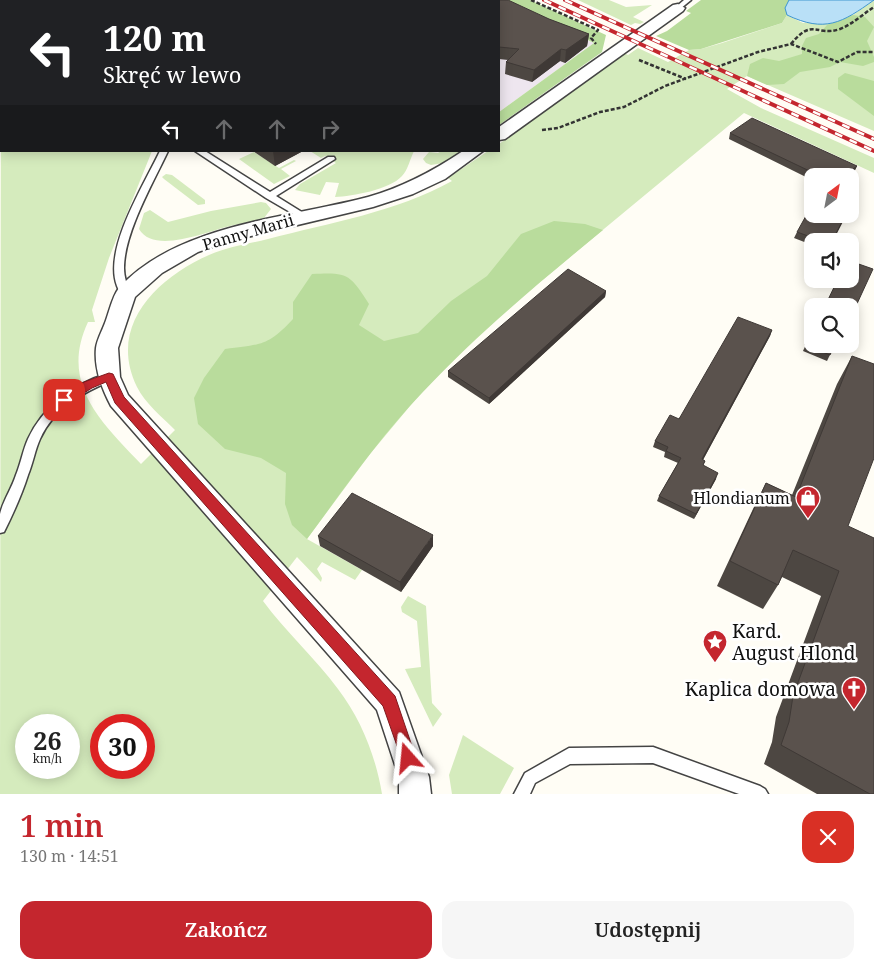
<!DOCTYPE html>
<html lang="pl">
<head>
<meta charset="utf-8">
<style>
	body { margin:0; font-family:"Noto Serif",serif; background:#f6f6f6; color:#222; height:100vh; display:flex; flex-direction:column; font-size:19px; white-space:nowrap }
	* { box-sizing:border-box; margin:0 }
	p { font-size:16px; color:#767676 }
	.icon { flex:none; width:28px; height:28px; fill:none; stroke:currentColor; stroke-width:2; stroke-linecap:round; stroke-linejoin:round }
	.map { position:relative; height:794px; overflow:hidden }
	.sheet { display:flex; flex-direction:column; background:#fff; flex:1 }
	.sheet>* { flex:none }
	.top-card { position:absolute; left:0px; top:0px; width:500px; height:152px; box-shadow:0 2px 12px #0003; background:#202124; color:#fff; overflow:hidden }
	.needle { width:32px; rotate:32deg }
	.controls { position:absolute; left:804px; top:168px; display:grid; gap:10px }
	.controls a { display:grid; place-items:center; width:55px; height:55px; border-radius:10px; background:#fff; box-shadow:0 2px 12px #0003; font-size:25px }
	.speed { position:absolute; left:15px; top:714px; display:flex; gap:10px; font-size:25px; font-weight:700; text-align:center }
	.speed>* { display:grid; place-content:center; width:65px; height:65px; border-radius:50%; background:#fff; box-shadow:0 2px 12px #0003; line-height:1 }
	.speed small { font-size:12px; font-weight:400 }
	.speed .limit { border:8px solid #d22; background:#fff; color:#111 }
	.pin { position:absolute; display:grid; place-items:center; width:42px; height:42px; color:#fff; margin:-21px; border-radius:10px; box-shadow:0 2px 8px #0006 }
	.me { position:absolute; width:55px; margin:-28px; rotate:342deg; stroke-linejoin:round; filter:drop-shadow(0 0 4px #0008) }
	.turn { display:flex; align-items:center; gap:18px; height:105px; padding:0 20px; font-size:22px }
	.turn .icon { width:65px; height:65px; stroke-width:2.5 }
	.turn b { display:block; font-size:35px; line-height:42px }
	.lanes { display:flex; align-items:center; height:48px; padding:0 20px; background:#0003; justify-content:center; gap:25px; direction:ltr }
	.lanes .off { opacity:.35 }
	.round { display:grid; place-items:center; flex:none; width:52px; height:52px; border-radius:15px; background:#f6f6f6 }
	.overview { display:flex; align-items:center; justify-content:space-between; height:85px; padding:0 20px }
	h1 { font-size:30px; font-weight:600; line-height:38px; color:#c4262e }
	.action { display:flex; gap:10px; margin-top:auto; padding:10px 20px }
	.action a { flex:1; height:58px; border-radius:15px; background:#c4262e; color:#fff; font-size:20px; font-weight:600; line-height:58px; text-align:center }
	.action a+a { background:#f6f6f6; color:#222 }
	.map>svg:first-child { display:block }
	.industrial { fill:#eee6ef }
	.green { fill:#d5ebbd; fill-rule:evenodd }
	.forest { fill:#b9dc9c }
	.water { fill:#b9e0f7; stroke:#3f96cf }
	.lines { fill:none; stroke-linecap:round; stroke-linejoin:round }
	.service-casing { stroke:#444; stroke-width:3 }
	.minor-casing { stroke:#444; stroke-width:3 }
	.path { stroke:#333; stroke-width:2.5; stroke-dasharray:4 2; stroke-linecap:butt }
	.service { fill:#fff; fill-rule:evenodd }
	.minor { fill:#fff; fill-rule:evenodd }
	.rail-casing { stroke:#c4262e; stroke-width:4 }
	.rail { stroke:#fff; stroke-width:2.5; stroke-dasharray:8; stroke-linecap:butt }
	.wall { fill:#4d4742 }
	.shaded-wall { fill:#3f3936 }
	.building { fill:#5a524d; stroke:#3f3936 }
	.route { fill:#c4262e; stroke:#7f191e }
	.labels { text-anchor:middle; stroke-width:5; stroke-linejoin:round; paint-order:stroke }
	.street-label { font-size:16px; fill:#111; stroke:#fff }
	.poi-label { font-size:16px; fill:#111; stroke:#fff; text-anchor:end }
	.near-poi-label { font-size:19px; fill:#111; stroke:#fff; text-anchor:start }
</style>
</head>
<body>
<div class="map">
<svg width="874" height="794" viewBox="0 0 874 794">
	<rect width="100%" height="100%" fill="#fffdf5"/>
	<!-- industrial -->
	<polygon class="industrial" points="214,0 504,0 594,43 499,112 499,1"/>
	<!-- green -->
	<g class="green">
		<polygon points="578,0 609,0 626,7 652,5 633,17 644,22 640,24 635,23 631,25"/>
		<path d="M 874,0 L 874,131 L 747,76 L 727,89 L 761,108 L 874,158 L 874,173 L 744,113 L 523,296 L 464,349 L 420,394 L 370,454 L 307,539 L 362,570 L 355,580 L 322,562 L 317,569 L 322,578 L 321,582 L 297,557 L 263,601 C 286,632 315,658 338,689 C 361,719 376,757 382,794 L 0,794 L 1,16 L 1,151 L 152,151 L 109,258 L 92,310 L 95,322 L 88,322 C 59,384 102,423 141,464 L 175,430 C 162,417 145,403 137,387 C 107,326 157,278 209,255 C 227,247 248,244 268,239 C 329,223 396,212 452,181 L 448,178 L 488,151 L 499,151 L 499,144 L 624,53 L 628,55 L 638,48 L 668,62 L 689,50 L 701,49 L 722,43 L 782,23 L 787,15 L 803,23 L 853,15 ZM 26,725 L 69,725 L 69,768 L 26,768 ZM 101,725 L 144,725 L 144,768 L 101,768 Z"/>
		<path d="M 310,151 L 414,151 C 410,159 408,170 402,176 C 389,190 353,196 335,197 L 339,183 L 326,182 L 320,195 L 295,190 L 300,184 L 336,163 L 325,156 L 321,158 Z"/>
		<polygon points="441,151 461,151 443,163 431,165 426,163 423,159 429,152 438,153"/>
		<polygon points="254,152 279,168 294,160 296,161 281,169 290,176 274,184 239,159"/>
		<polygon points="166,174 172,175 205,200 205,204 198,205 164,179 162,177"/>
		<path d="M 261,202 L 266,203 L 271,209 L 264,218 C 253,222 241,223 230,226 C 208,231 154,255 139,229 L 144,213 L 150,210 L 168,222 L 211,211 Z"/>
		<polygon points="408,596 426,606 432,703 442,714 433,727 405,669 421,667 417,621 402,612 401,607"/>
		<polygon points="463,735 514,768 500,794 452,794 449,775"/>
	</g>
	<!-- forest -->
	<g class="forest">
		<polygon points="508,0 530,0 606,35 602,52 499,125 499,112 594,43 512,4"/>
		<polygon points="701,0 790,0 787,15 782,23 701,49 689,50 656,36 667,31 691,13 686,11"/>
		<polygon points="853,15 865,17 874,27 867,41 874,57 874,62 863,66 840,62 830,67 800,72 784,84 767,85 747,76 750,64 763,58 779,61 802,54 802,46 806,38 819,34 827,25"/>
		<polygon points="845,73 874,81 874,116 838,89 838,78"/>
		<path d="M 554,221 L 585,224 L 603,230 C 540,282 478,333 422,393 C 379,438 344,489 307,539 L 292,525 L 285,504 L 286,473 L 261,458 L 225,449 L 198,424 L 194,398 L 204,378 L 225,349 C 261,344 267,347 293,319 L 293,302 L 312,274 C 348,272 350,274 369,304 L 359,325 L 384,341 L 418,333 L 451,301 L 487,276 L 521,234 Z"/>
	</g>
	<!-- water -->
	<path class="water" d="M 789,0 L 874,0 C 842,23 825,33 787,15 L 785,8 Z"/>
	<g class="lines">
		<defs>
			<g id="service">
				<polygon points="684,0 691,0 680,9 676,9 676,7"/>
				<path d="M 160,151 L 168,151 C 153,183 124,233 124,268 C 124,277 127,286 131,294 L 126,297 C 121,296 119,291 117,286 C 103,249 144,185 160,151 Z"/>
				<polygon points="195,151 205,151 270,192 328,157 334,157 335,159 276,196 305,214 307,216 302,219 266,198"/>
				<path d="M 109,373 L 113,374 L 115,377 L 113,380 C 83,392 54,408 40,439 C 35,450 33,463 28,475 C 22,494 13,514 4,532 L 0,533 C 0,527 0,520 0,514 C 3,501 12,488 16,475 C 21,463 23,450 28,439 C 44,405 74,384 109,373 Z"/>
				<polygon points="653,747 760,786 765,789 768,794 739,794 653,763 570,764 535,783 530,794 514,794 525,773 569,748"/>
			</g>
			<g id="minor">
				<polygon points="678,4 685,8 683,11 505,139 499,140 499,127 673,5"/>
				<path d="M 463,151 L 483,151 L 445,179 L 413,194 L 373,207 L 226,242 L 198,252 L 162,273 L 135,297 L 118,348 L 120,377 L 128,395 L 399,692 L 429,777 L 431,794 L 399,794 L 399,777 L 377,710 L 111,406 C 102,389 94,369 96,348 C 97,340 102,331 105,323 C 109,313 112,297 119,288 C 177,224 289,218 368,197 C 403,187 433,171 463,151 Z"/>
			</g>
		</defs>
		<!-- service casing -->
		<use href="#service" class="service-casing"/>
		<!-- minor casing -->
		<use href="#minor" class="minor-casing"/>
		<!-- path -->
		<g class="path">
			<polyline points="531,0 598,30 591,38 596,44"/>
			<path d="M 791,44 C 813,17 816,37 840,29 C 853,24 863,14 874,7"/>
			<polyline points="639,60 686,79"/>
			<polyline points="0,85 1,83"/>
			<polyline points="542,130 558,128 600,112 624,107 665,86 758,52 791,44 838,62 857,52 874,52"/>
		</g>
		<!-- service -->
		<use href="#service" class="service"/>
		<!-- minor -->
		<use href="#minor" class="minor"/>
		<defs>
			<g id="rail">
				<polyline points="544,0 874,151"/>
				<polyline points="565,0 874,139"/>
			</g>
		</defs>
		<!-- rail casing -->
		<use href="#rail" class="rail-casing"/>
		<!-- rail -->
		<use href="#rail" class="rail"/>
	</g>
	<!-- wall -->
	<g class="wall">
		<polygon points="499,1 589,34 587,46 565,63 560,61 532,82 505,74 506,62 508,60 499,59"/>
		<polygon points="730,133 857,166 854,172 849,176 812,176 812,180 729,139"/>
		<polygon points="253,151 303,151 275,166"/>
		<polygon points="847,214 833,241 812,241 812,245 794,238 797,232"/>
		<polygon points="836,279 850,279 835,285 833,285"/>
		<polygon points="606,291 605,297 489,404 448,377 448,371"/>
		<polygon points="772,330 770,336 703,460 705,461 703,466 716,479 694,519 657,501 659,496 678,463 664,457 665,452 653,447 655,441"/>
		<polygon points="812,331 835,344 827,361 803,351"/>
		<polygon points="852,356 848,526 874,794 817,794 764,764 772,742 776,717 821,596 782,577 778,585 763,609 717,586 753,509 766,483 792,495 837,384"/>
		<polygon points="318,536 433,546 401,592 320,546"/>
	</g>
	<!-- shaded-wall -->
	<g class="shaded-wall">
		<polygon points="589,34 587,46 565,63 566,50"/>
		<polygon points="561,49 560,61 532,82 534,70"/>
		<polygon points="273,151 303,151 275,166"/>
		<polygon points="857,166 854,172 849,176 844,176"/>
		<polygon points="606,291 605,297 489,404 489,398"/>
		<polygon points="772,330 770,336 700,465 702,459"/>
		<polygon points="718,473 716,479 694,519 696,514"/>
		<polygon points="433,535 433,546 401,592 400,582"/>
	</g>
	<!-- building -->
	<g class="building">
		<polygon points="275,0 295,0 297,1 272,1"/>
		<polygon points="370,0 508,0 549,19 589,34 566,50 561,49 534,70 506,62 519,49 499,47 499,1 369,1"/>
		<polygon points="752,118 857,166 844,176 820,176 730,133"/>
		<polygon points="812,205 812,214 846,214 832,241 822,241 797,232"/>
		<polygon points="850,261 873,269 850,319 850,306 825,306 838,279 837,279 850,279"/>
		<polygon points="568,269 606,291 489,398 448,371"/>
		<polygon points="738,317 772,330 702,459 705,461 703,465 718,473 696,514 659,496 681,458 666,451 668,447 655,441 670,415 679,419"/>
		<polygon points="812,331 812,344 835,344 830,355 805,345"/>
		<polygon points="852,356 874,364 874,458 848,526 874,538 874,794 870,794 781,745 789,722 793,696 839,571 793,550 778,585 730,561 766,483 796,497"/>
		<polygon points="352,493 433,535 400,582 318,536"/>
	</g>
	<!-- route -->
	<polygon class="route" points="109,373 113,374 124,397 395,696 416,758 414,763 408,766 403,763 383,706 115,403 106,382 92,388 68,403 60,403 58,400 60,397 84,382"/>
	<!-- icons -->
	<defs>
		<symbol id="shop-pin" viewBox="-11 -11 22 30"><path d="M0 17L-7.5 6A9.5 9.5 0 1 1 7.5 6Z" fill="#c4262e" stroke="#fff"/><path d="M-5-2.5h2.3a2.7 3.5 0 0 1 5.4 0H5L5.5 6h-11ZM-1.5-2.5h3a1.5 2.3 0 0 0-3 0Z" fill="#fff"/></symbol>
		<symbol id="sight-pin" viewBox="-11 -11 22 30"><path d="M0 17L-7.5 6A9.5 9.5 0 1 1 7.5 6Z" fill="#c4262e" stroke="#fff"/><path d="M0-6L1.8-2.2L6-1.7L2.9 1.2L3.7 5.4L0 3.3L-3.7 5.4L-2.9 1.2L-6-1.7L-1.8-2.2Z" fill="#fff"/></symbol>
		<symbol id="church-pin" viewBox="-11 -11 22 30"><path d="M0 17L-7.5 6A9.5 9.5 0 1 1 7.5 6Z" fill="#c4262e" stroke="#fff"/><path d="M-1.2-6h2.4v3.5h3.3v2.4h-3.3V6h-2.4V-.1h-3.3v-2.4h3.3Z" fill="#fff"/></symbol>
	</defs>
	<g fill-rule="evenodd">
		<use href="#shop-pin" x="794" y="484" width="28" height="38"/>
		<use href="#sight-pin" x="701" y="628" width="28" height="38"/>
		<use href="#church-pin" x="840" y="675" width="28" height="38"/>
	</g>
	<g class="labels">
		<!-- street labels -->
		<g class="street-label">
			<text transform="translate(248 232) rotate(-16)" y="6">Panny Marii</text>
		</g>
		<!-- poi labels -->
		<g class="poi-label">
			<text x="790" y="504">Hlondianum</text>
		</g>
		<!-- near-poi labels -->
		<g class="near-poi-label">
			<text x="732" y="638">Kard.<tspan x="732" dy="22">August Hlond</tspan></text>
			<text x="836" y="696" text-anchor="end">Kaplica domowa</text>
		</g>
	</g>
</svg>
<div class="controls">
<a><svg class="needle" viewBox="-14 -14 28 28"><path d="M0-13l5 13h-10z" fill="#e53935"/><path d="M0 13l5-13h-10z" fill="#767676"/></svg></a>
<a><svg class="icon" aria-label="sound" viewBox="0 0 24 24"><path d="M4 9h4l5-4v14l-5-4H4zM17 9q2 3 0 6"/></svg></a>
<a><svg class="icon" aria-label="search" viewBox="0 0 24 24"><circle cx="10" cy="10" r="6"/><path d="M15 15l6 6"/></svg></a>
</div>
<div class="speed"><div>26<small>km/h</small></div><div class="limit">30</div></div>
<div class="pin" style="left:64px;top:400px;background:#d93025"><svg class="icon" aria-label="arrive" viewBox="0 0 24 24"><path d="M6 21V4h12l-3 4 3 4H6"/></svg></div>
<svg class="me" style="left:408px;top:758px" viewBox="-20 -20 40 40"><path d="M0-17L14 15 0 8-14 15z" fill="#c4262e" stroke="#fff" stroke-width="4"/></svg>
<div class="top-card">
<div class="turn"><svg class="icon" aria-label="left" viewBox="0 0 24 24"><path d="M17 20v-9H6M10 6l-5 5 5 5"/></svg><div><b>120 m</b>Skręć w lewo</div></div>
<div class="lanes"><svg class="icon" aria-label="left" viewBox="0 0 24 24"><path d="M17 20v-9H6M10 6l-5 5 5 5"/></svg><svg class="icon off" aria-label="ahead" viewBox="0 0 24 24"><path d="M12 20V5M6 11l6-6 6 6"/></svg><svg class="icon off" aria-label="ahead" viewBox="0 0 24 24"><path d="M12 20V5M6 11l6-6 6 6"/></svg><svg class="icon off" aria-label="right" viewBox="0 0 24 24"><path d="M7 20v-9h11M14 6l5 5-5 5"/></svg></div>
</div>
</div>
<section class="sheet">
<div class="overview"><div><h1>1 min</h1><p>130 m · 14:51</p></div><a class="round" style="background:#d93025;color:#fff"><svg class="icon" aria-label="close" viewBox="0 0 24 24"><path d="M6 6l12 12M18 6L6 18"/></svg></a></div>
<div class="action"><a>Zakończ</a><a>Udostępnij</a></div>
</section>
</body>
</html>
